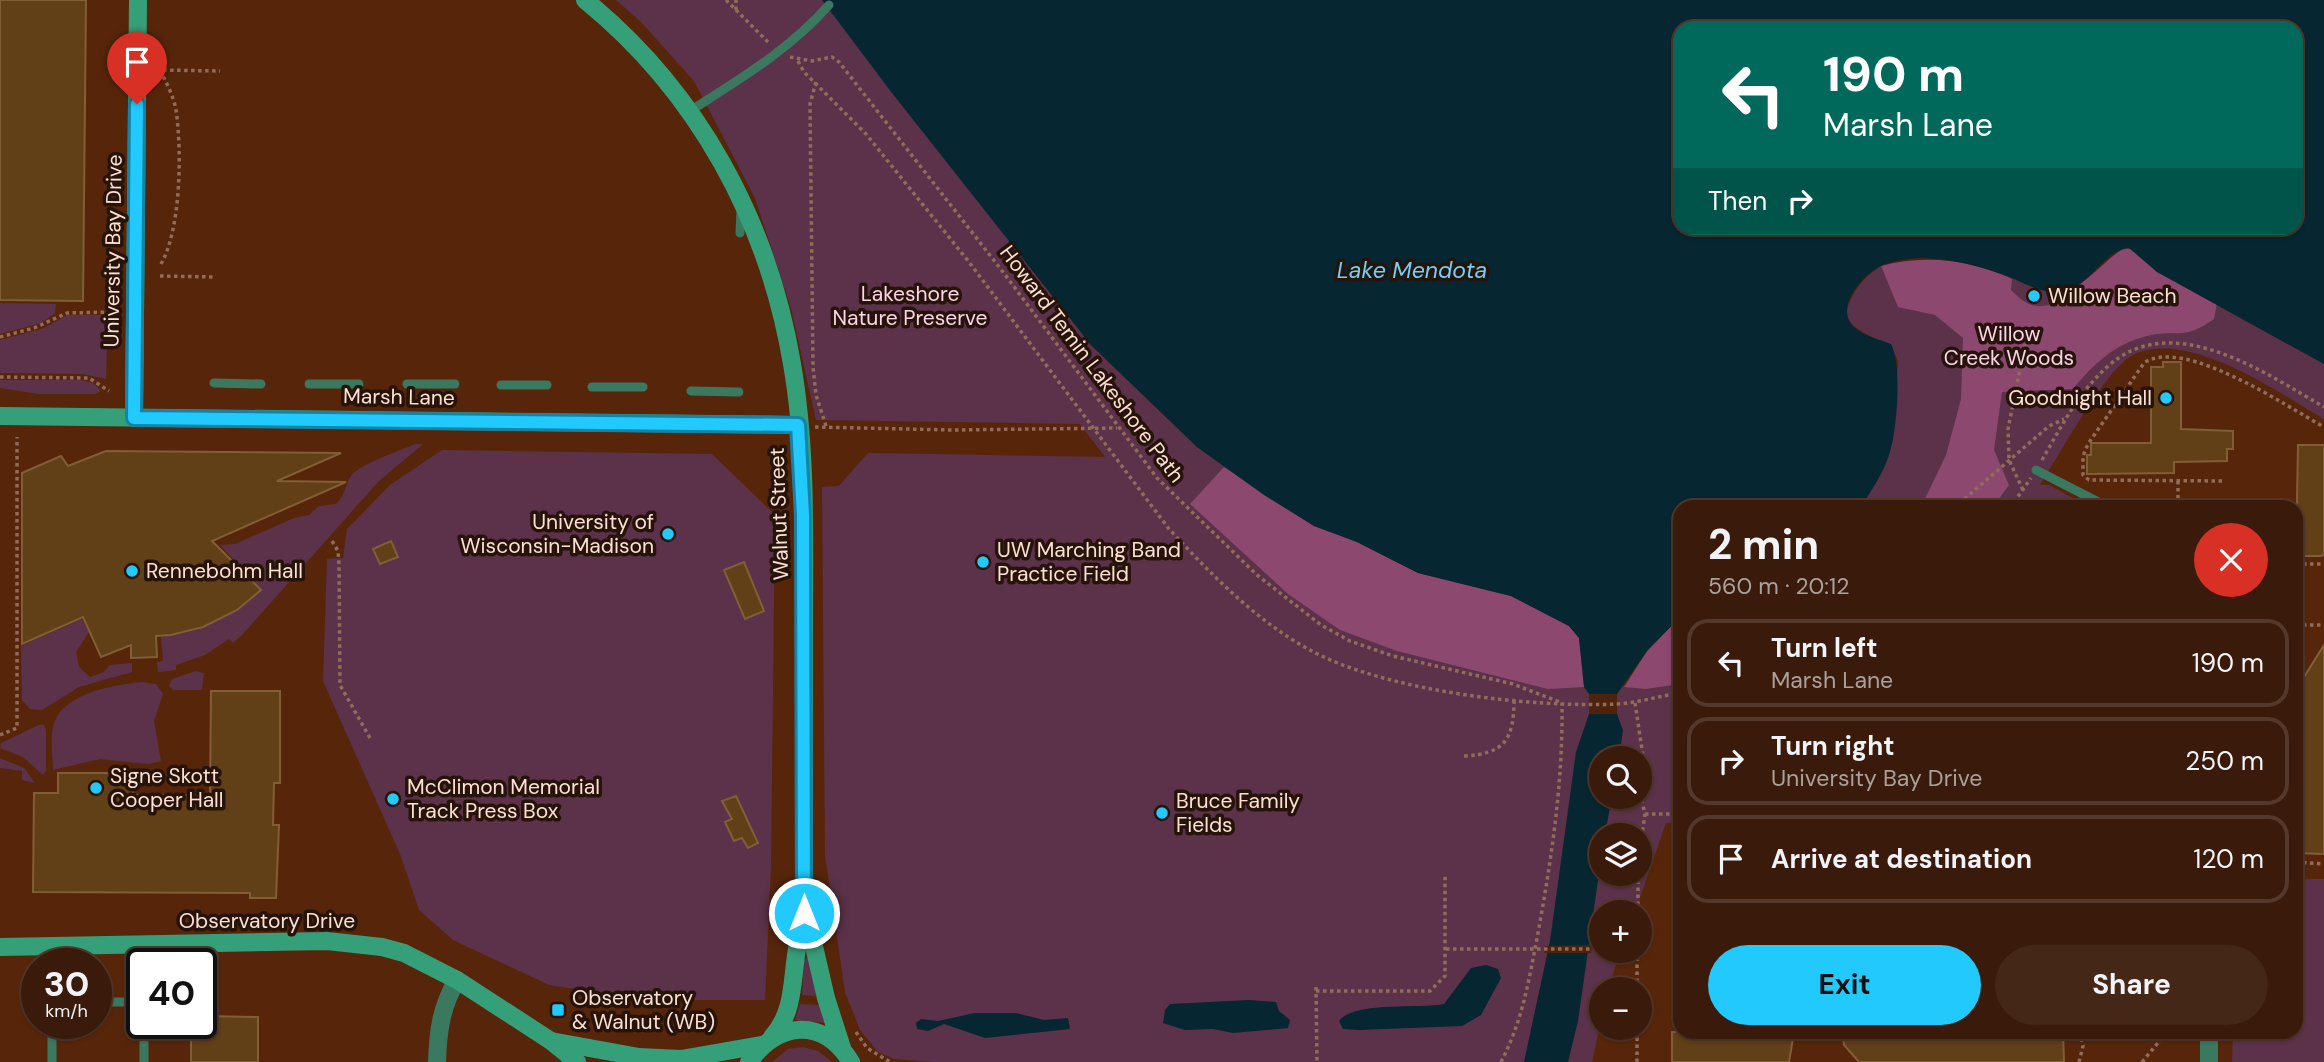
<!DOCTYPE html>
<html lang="en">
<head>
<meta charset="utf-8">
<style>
	body { margin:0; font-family:"DM Sans",sans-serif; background:#452718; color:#f1f3f6; height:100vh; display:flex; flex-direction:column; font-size:26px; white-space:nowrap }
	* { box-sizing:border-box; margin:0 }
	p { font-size:23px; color:#aba19c }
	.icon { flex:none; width:38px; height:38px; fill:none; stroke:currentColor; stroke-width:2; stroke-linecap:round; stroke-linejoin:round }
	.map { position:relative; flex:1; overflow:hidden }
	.details { position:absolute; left:1673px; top:500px; width:630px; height:539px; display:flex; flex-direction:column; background:#3a1a0a; border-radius:21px; box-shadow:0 2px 5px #0004,0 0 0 2px #54382b }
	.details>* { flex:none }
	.banner { position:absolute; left:1673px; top:21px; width:630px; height:214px; border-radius:21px; box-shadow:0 2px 5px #0004,0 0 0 2px #54382b; background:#00695c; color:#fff; overflow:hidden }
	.controls { position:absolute; left:1589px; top:746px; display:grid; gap:14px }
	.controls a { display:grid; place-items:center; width:63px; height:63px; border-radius:50%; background:#3a1a0a; box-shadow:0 2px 5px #0004,0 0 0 2px #54382b; font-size:35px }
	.speed { position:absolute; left:21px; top:948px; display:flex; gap:14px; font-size:35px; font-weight:700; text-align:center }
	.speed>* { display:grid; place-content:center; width:91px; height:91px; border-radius:50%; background:#3a1a0a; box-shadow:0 2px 5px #0004,0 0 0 2px #54382b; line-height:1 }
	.speed small { font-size:18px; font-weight:400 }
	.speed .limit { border:4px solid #111; border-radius:10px; background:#fff; color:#111 }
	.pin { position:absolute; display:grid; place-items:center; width:60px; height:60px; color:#fff; margin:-72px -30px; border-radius:50% 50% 50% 0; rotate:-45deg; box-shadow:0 0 7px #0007 }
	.pin .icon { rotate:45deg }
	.me { position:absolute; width:77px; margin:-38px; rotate:0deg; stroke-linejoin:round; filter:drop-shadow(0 0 5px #0008) }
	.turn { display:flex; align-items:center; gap:24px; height:147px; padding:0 35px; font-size:32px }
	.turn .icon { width:91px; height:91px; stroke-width:2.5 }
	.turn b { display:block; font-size:49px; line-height:60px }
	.then { display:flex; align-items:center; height:66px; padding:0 35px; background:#0003; gap:14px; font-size:26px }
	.round { display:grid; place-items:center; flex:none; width:74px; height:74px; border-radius:37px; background:#452718 }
	.overview { display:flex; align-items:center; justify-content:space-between; height:119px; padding:0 35px }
	h1 { font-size:42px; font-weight:700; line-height:52px }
	.button { display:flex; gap:14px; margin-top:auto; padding:14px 35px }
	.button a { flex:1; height:80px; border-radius:42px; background:#21c9fd; color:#111; font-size:28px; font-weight:700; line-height:80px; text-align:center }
	.button a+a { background:#452718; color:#f1f3f6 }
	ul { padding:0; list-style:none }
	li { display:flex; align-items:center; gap:21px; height:88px; margin:0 14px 10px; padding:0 21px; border:4px solid #54382b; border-radius:21px }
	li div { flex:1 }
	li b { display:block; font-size:26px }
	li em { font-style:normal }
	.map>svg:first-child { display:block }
	.built { fill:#57260a; fill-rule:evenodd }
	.green { fill:#5b3249; fill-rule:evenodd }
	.forest { fill:#8c486f }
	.water { fill:#062631; fill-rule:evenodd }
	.pier { fill:#4e230d }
	.building { fill:#613f17; stroke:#825e37; stroke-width:2 }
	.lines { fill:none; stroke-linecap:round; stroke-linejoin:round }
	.path { stroke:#926c5a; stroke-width:3.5; stroke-dasharray:3.5 3.5; stroke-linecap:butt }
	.lane { stroke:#3b7860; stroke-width:9 }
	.street { stroke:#3b7860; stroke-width:18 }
	.secondary { stroke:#359f7a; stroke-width:18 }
	.route-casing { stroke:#1583a4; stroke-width:18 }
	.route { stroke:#21c9fd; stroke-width:12 }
	.poi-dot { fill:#21c9fd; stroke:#26130a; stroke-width:2.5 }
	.labels { text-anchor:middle; stroke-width:7; stroke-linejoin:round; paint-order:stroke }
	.street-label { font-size:21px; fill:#fde0d3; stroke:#26130a }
	.park-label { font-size:21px; fill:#fcd3e8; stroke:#26130a }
	.poi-label { font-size:21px; fill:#fde0d3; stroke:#26130a; text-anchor:start }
	.water-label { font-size:23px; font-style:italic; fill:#6fd1f8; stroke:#26130a }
</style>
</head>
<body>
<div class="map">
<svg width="2324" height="1062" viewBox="0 0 2324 1062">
	<rect width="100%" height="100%" fill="#4e230d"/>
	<!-- built -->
	<path class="built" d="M 0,0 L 822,0 L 1264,495 L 1418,573 L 1511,596 L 1569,626 L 1584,687 L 1680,617 L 1680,1032 L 2296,1032 L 2296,508 L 1861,507 L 2039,290 L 2061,292 L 2149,265 L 2324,364 L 2324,1062 L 0,1062 ZM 1601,758 L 1640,758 L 1640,796 L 1601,796 ZM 1601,835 L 1640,835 L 1640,873 L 1601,873 ZM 1601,912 L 1640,912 L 1640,950 L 1601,950 ZM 37,964 L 96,964 L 96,1024 L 37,1024 ZM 142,964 L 201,964 L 201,1024 L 142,1024 ZM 1601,989 L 1640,989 L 1640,1027 L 1601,1027 Z"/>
	<!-- green -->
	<g class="green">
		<path d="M 616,0 L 822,0 L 1091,345 L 1197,447 L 1264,495 L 1418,573 L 1511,596 L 1569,626 L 1624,687 L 1680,617 L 1680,822 L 1666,823 L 1635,912 L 1601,912 L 1601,950 L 1621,950 L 1608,989 L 1601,989 L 1601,1020 L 1592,1062 L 934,1062 L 895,1059 L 878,1052 L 860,1030 L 845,992 L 825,855 L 822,487 L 839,486 L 868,453 L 1105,457 L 1080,424 L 816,420 L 791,308 L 755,198 L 694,81 L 640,21 ZM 1601,758 L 1640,758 L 1640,796 L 1601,796 ZM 1601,835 L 1640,835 L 1640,873 L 1601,873 Z"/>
		<path d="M 1881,266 L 2007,276 L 2039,290 L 2061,292 L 2157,272 L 2324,364 L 2324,419 C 2278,392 2187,328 2133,355 C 2106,368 2059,456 2040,485 L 2049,485 L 2089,507 L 1861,507 C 1889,462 1894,440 1896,386 C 1896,379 1899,367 1897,359 C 1890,333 1833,335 1850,301 C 1857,285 1867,275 1881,266 Z"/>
		<polygon points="0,303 56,304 55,313 41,323 0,334"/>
		<polygon points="67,315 108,315 106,379 83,374 0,373 0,340 44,328"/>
		<polygon points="0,380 81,380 93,383 101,391 95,394 39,394 0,388"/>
		<path d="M 415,444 L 423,444 L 378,482 L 242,635 L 233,643 L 229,639 L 205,655 L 176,665 L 176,670 L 158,672 L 157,662 L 163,661 L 161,636 C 201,634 232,615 262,590 L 220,545 L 235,544 L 294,518 L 309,515 L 319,506 L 336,504 C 345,496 345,485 351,476 C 359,464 400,451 415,444 Z"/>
		<polygon points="442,450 712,454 775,515 771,866 765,1000 647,1000 549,985 453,940 419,910 400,854 323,681 327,559 343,558 347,529 390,485"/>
		<polygon points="82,619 89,632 76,652 79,667 90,677 104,672 110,665 132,663 132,672 79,687 42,710 30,709 22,700 21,646"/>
		<polygon points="196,671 204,673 202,690 173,690 169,686 172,679"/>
		<path d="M 142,682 L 156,684 L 163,694 L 154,721 L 161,761 L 149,764 L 100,759 L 53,770 C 53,755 49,735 55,721 C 67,692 115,685 142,682 Z"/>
		<polygon points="39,725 44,725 46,730 46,771 43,775 23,757 0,748 1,743"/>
		<polygon points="0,758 24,768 35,783 22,780 22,771 0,768"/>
		<polygon points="2296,879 2324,879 2324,1062 2232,1062 2233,1033 2296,1032"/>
		<polygon points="804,958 808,958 817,996 802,995"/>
		<polygon points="800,1004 820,1005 826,1023 795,1020"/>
		<polygon points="803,1047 818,1051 832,1062 772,1062 788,1049"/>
	</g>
	<!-- forest -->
	<g class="forest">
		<path d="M 2124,248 L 2136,250 L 2157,272 L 2217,303 L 2214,319 C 2181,342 2179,328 2147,336 C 2114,344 2094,364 2073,389 L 2002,392 L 1994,450 L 2009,485 L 1993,507 L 1921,507 L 1946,455 L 1961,399 L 1963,338 L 1935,315 L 1898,307 L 1881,266 C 1924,254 1972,260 2012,279 L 2011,290 C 2023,302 2032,309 2049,305 L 2052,291 C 2080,295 2101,262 2124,248 Z"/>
		<polygon points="1224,467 1314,526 1357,542 1418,573 1511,596 1569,626 1579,638 1584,687 1548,689 1397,651 1340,630 1288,594 1190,504"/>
		<polygon points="1680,617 1680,684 1646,689 1624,687 1647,651"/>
	</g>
	<!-- water -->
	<g class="water">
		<path d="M 822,0 L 2324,0 L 2324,364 L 2157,272 L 2129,248 C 2102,251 2090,287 2063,292 C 2044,295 2025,283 2007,276 C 1980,266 1947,257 1918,258 C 1906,259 1891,261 1881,266 C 1862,275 1835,307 1853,326 C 1862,336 1879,339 1891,344 C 1902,364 1897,426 1891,448 C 1886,470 1872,489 1861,507 L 1680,508 L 1680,617 L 1647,651 L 1617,694 L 1617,714 L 1623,730 L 1619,758 L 1601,758 L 1601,796 L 1612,796 L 1605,835 L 1601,835 L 1601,859 L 1578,1021 L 1568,1062 L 1524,1062 L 1550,941 L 1576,752 L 1589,714 L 1589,694 L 1584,687 L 1579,638 L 1569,626 L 1511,596 L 1418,573 L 1357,542 L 1314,526 L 1264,495 L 1197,447 L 1091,345 L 892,93 ZM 1680,28 L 2296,28 L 2296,228 L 1680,228 Z"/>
		<path d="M 1486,965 L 1498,969 L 1501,978 L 1481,1015 L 1462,1026 L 1359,1030 L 1343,1029 L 1339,1021 C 1354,1001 1418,1009 1444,1004 L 1471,968 Z"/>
		<polygon points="1249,1000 1276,1002 1279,1011 1290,1020 1288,1028 1233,1033 1213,1029 1185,1030 1163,1023 1165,1010 1170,1004"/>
		<polygon points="975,1013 1016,1013 1044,1020 1068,1018 1070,1029 985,1038 944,1024 928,1031 917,1029 916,1023 921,1019 938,1021"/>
	</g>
	<!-- pier -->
	<g class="pier">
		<rect x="1589" y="694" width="28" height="20"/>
		<polygon points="1592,945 1591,953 1544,953 1545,946"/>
	</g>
	<!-- building -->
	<g class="building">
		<polygon points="0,0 86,0 83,301 0,300"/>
		<polygon points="2163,362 2181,362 2181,429 2233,431 2233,449 2227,449 2227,461 2174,462 2174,473 2087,474 2087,455 2091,455 2091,443 2151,443 2151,367 2163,367"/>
		<polygon points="2298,445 2324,445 2324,555 2321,556 2296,556"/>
		<polygon points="106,451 341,453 277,481 346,482 212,541 261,590 237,610 203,627 171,635 156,636 157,657 131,658 131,645 101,657 83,617 22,644 22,473 61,456 68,466"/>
		<polygon points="391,541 398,557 380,564 373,549"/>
		<polygon points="744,562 764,611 745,619 724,570"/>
		<polygon points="2324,645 2324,854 2296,853 2296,690"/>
		<polygon points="211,691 280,691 280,783 274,783 273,825 279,825 276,898 250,898 250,893 33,892 34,793 58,793 58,773 133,773 133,795 210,795"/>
		<polygon points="736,796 758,843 748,848 742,838 734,841 725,822 732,819 722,801"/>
		<polygon points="201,1016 258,1017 258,1062 191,1062 191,1024 201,1024"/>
		<polygon points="1672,1032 1794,1032 1789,1062 1672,1062"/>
		<polygon points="1842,1032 2063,1032 2064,1062 1859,1062 1844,1045"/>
	</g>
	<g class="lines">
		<!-- path -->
		<g class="path">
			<polyline points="726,0 769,43"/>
			<polyline points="736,10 736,0"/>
			<polyline points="790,57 812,61 832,57 839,62 1003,272 1157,478 1257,575 1321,625 1350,641 1393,656 1513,684 1560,702"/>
			<path d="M 798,61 L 804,72 L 866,134 L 969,262 L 1169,529 C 1210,573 1256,621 1310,650 C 1384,691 1532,708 1617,704 C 1638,703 1659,696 1680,693"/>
			<polyline points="816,82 810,104 813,367 816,395 827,429"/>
			<path d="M 161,264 C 181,229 182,151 176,110 C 174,97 166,82 160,70 L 220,71"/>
			<polyline points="160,276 216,277"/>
			<polyline points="0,337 34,328 67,313 110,312"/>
			<polyline points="0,377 89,378 109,391"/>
			<polyline points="815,427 952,430 1117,428"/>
			<path d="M 2042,460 C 2061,427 2078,393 2107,367 C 2171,308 2264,372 2324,407"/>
			<polyline points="2178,481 2178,505"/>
			<path d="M 2222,481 L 2089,480 L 2083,475 L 2083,456 L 2088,444 L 2144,363 C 2183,336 2286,406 2324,427"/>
			<polyline points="2023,490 2009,460 2008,429 2026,339"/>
			<polyline points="1954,508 2049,426 2064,419"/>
			<polyline points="2010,508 2031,478"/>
			<polyline points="332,541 338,551 339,564 340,685 370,738"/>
			<polyline points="2296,564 2324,564"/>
			<polyline points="2296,625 2324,625"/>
			<polyline points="1672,694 1680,682"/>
			<polyline points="1635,703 1643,756 1640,781"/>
			<polyline points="0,735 17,728 17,437"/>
			<path d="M 1464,756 C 1504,754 1514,740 1514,700"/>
			<polyline points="1640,793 1645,814 1640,848"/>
			<polyline points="1645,814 1680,814"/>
			<polyline points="2296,846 2297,846"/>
			<polyline points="2296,862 2324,864"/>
			<polyline points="1638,912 1638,873"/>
			<polyline points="781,934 782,921 789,919"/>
			<polyline points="1446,949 1601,949"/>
			<polyline points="1316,987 1317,1062"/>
			<polyline points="1637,989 1637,950"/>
			<polyline points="1316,991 1430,991 1445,976 1445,875"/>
			<polyline points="856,1032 867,1048 890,1062"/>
			<path d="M 1501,1062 C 1523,1020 1529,979 1538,933 C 1552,856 1563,782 1562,703"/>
			<polyline points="1637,1062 1637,1027"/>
			<polyline points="2079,1062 2083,1046 2080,1032"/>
			<polyline points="2142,1062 2167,1032"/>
		</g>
		<!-- lane -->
		<g class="lane">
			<path d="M 690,111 C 740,79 789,50 829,5"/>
			<polyline points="740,233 741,210"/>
			<polyline points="214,383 261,384"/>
			<polyline points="309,384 359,384"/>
			<polyline points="407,384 455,384"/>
			<polyline points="501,385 547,385"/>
			<polyline points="592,387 643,387"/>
			<polyline points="691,391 739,392"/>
			<polyline points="2036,470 2110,508"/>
			<polyline points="2125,508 2127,505"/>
			<polyline points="96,1002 134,1002 142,1010"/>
			<polyline points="144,1024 144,1062"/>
			<polyline points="52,1062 52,1024"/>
		</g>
		<!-- street -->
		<g class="street">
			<polyline points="2209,1032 2209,1062"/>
			<path d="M 437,1062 C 438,1031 441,1007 457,980"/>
		</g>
		<!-- secondary -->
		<g class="secondary">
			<path d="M 585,0 C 698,92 768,221 792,364 C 807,450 804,540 804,628 C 804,726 804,825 804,924 C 788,961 801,1005 772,1037"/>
			<polyline points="0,416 798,425"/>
			<polyline points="134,418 138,0"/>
			<polyline points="804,924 813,942 826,998 842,1048"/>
			<polyline points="0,947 327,941 382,947 404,953 457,980 551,1041 577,1062"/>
			<polyline points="551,1041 639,1057 681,1059 761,1045"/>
			<path d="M 749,1062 C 778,1021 823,1017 851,1062"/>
		</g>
	</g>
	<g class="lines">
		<defs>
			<polyline id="route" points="137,104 134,418 798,425 803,515 804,913"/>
		</defs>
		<!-- route casing -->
		<use href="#route" class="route-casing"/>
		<!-- route -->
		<use href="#route" class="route"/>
	</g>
	<!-- markers -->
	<g class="poi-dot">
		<circle cx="2034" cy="296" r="7"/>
		<circle cx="2166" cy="398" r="7"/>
		<circle cx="668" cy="534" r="7"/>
		<circle cx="983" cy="562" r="7"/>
		<circle cx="132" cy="571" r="7"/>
		<circle cx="96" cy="788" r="7"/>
		<circle cx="393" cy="799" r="7"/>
		<circle cx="1162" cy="813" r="7"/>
		<rect x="551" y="1003" width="14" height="14" rx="3.5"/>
	</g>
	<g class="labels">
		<!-- street labels -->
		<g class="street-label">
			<text transform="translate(113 251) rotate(-89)" y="7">University Bay Drive</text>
			<text transform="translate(1092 364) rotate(53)" y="7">Howard Temin Lakeshore Path</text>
			<text transform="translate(399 397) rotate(1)" y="7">Marsh Lane</text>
			<text transform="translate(779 514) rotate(-92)" y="7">Walnut Street</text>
			<text x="267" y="928">Observatory Drive</text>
		</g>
		<!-- park labels -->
		<g class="park-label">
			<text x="910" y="301">Lakeshore<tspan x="910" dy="24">Nature Preserve</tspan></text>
			<text x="2009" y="341">Willow<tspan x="2009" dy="24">Creek Woods</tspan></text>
		</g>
		<!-- poi labels -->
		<g class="poi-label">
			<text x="2048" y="303">Willow Beach</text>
			<text x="2152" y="405" text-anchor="end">Goodnight Hall</text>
			<text x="654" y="529" text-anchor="end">University of<tspan x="654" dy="24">Wisconsin-Madison</tspan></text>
			<text x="997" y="557">UW Marching Band<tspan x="997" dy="24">Practice Field</tspan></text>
			<text x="146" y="578">Rennebohm Hall</text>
			<text x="110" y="783">Signe Skott<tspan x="110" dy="24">Cooper Hall</tspan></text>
			<text x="407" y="794">McClimon Memorial<tspan x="407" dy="24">Track Press Box</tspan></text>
			<text x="1176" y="808">Bruce Family<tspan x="1176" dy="24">Fields</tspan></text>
			<text x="572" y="1005">Observatory<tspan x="572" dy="24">&amp; Walnut (WB)</tspan></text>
		</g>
		<!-- water labels -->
		<g class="water-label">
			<text x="1412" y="278">Lake Mendota</text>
		</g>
	</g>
</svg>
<div class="controls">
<a><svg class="icon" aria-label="search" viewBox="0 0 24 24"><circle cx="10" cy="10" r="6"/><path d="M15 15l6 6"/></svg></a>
<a><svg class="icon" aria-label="layers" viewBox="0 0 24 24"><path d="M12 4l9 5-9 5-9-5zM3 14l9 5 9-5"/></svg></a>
<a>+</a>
<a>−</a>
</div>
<div class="speed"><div>30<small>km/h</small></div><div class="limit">40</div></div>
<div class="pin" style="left:137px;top:104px;background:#d93025"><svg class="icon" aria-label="arrive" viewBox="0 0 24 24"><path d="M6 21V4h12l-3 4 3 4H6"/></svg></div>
<svg class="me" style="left:804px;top:913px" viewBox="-20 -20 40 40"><circle r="17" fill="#21c9fd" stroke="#fff" stroke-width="3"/><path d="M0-11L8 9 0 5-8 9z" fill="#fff"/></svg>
<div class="banner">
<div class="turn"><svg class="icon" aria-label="left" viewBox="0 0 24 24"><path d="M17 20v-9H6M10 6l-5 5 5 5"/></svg><div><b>190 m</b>Marsh Lane</div></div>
<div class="then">Then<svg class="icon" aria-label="right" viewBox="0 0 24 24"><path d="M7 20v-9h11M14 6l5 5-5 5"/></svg></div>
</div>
<section class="details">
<div class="overview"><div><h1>2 min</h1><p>560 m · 20:12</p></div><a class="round" style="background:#d93025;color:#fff"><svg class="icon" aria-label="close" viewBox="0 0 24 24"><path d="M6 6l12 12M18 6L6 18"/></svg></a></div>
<ul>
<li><svg class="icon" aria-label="left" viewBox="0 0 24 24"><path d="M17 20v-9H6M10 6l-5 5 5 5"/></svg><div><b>Turn left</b><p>Marsh Lane</p></div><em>190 m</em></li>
<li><svg class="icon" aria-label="right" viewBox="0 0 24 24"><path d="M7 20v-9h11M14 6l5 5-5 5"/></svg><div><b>Turn right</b><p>University Bay Drive</p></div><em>250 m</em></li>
<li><svg class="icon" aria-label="arrive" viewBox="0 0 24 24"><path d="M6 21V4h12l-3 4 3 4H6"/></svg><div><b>Arrive at destination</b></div><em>120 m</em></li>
</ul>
<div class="button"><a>Exit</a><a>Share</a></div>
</section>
</div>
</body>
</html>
